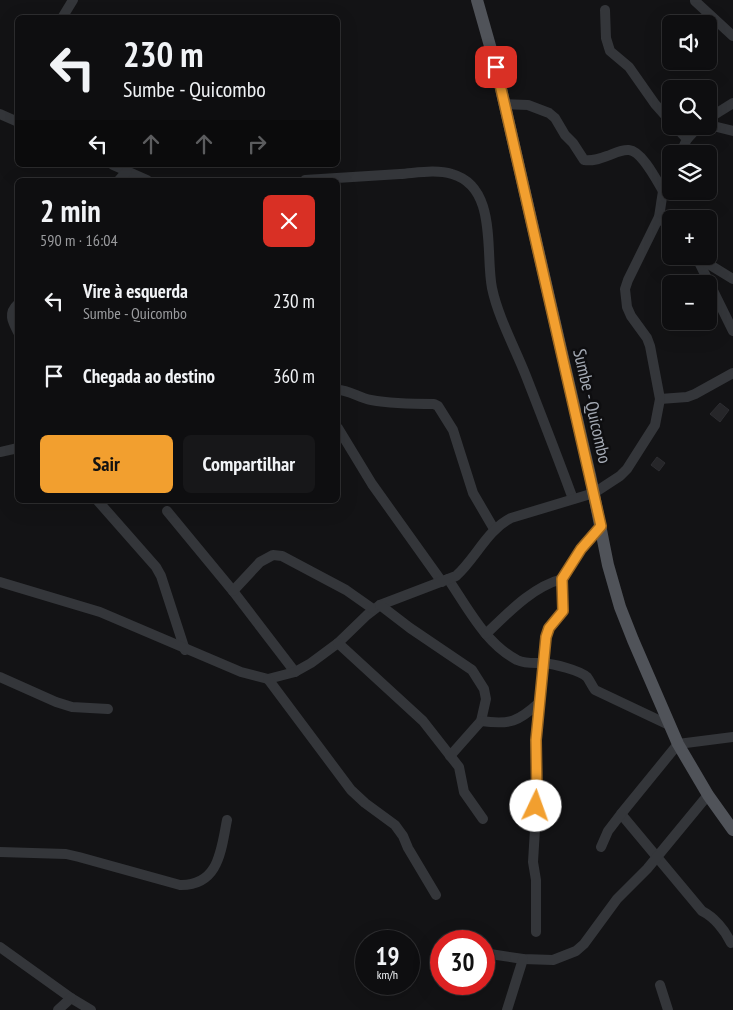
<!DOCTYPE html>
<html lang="pt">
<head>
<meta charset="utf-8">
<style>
	body { margin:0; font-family:"PT Sans Narrow",sans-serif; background:#171719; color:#f1f3f6; height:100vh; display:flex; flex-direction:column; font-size:19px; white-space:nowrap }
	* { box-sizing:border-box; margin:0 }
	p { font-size:16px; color:#9b9c9f }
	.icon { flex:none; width:28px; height:28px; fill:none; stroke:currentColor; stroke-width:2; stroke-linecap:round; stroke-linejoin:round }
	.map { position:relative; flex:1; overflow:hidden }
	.side { position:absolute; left:15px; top:178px; width:325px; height:325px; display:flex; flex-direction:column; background:#0e0e10; border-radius:8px; box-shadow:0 5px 20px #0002,0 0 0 1px #2e2e30 }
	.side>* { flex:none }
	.guide { position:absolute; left:15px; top:15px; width:325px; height:152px; border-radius:8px; box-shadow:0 5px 20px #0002,0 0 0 1px #2e2e30; background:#0e0e10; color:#f1f3f6; overflow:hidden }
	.fabs { position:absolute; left:662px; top:15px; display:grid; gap:10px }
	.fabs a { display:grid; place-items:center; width:55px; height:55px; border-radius:8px; background:#0e0e10; box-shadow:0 5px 20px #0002,0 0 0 1px #2e2e30; font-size:25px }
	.speed { position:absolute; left:355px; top:930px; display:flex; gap:10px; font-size:25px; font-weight:700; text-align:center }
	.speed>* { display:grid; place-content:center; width:65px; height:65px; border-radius:50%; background:#0e0e10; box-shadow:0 5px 20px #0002,0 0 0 1px #2e2e30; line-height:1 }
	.speed small { font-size:12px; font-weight:400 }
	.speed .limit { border:8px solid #d22; background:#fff; color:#111 }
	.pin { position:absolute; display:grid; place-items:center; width:42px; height:42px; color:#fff; margin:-21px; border-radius:10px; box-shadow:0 2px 8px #0006 }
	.me { position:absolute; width:55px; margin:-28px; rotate:3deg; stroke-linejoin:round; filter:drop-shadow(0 0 4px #0008) }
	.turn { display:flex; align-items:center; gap:18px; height:105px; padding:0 25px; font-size:22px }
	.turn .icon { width:65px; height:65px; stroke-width:2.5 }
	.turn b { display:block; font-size:35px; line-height:42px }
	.lanes { display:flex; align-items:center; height:48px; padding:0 25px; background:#0003; justify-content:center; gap:25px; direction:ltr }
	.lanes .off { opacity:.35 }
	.round { display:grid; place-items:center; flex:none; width:52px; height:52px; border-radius:8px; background:#171719 }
	.overview { display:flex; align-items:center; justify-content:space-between; height:85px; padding:0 25px }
	h1 { font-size:30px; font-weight:700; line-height:38px }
	.button { display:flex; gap:10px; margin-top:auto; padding:10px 25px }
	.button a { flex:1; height:58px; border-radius:8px; background:#f29f2f; color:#111; font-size:20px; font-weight:700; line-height:58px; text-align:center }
	.button a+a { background:#171719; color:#f1f3f6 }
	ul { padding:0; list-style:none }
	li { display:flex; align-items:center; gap:15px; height:75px; padding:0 25px }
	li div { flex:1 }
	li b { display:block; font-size:19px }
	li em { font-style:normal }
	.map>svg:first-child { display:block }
	.building { fill:#262629; stroke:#2d2d31 }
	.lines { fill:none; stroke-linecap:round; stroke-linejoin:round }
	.minor { stroke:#34363a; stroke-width:10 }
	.major { stroke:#505359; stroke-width:12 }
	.route-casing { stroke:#9d671f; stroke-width:12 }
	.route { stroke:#f29f2f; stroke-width:9 }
	.labels { text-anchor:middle; stroke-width:5; stroke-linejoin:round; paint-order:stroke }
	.street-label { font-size:18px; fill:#a5abb5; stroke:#0e0e10 }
</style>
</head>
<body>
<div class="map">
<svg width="733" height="1010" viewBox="0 0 733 1010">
	<rect width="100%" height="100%" fill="#131315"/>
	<!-- building -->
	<g class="building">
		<polygon points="720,403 729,410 720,422 710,414"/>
		<polygon points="657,457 665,463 659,471 651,465"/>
	</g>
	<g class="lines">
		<!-- minor -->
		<g class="minor">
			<polyline points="695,1 733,36"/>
			<polyline points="605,10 606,38 610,51 629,67 655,104 671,122"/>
			<polyline points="62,18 73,0"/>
			<path d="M 504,104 L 528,105 L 549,113 L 555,118 L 565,135 L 573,143 L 584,160 C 593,161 599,159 607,156 C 613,154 622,149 629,150 C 642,151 657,181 663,191"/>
			<polyline points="0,114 18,122"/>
			<polyline points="709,118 733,103"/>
			<polyline points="709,125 733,131"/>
			<polyline points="675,126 687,139"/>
			<polyline points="680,154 687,139 699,126"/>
			<polyline points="113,165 147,180"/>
			<polyline points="119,180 127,171"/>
			<path d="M 305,180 C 337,178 368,176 400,174 C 416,173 436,169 452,174 C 498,187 485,253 492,288 C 498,317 515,348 526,376 C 542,417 558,458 573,499"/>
			<polyline points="659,217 671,229"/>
			<polyline points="696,256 733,331"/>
			<polyline points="697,257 733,279"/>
			<path d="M 18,304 C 8,313 12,321 18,332"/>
			<path d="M 338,390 C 349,390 359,398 371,400 C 393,404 413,404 434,404 L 438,406 L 453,430 L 473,493 L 494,529"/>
			<polyline points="660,399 687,397 695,394 733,373"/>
			<polyline points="338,428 372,484 442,582"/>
			<polyline points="0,452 18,448"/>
			<polyline points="97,500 156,567 161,576 185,650"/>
			<polyline points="167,511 233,591 295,672"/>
			<path d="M 448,579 C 468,608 485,643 517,660 C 526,664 534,663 543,663 C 554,664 579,670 587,677 C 590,681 592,686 595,690 L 669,725"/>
			<path d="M 0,582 L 100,612 L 241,672 L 268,679 L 295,672 L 311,663 L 338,643 L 367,615 L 380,605 L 456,576 C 476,558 487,530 511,518 L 594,493 L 620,476 L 627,469 L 655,425 L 660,399 L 650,346 L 647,338 L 631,316 L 627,307 L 625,289 L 628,280 L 659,217 L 663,191 L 671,174"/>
			<polyline points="233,591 260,562 273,555 282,556 346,590 373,609"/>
			<polyline points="380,605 410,628 472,670 484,689 486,699 481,721 450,756"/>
			<path d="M 486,634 C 508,613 532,587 562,579"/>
			<polyline points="338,643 423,721 459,767 464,792 483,819"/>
			<polyline points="0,677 56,702 72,707 108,709"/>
			<polyline points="268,679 351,790 365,803 395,825 403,836 408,848 436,895"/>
			<path d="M 481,721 C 510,725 518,722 540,702"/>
			<path d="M 621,814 L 702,911 C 714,917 725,930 731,943"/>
			<polyline points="601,847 608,831 621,814 678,744 733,737"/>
			<path d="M 0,852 L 66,854 L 79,857 L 180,885 C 219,886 221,850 227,820"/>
			<polyline points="536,932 536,880 533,862 537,796 536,740 546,637 549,628 563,611 562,579 581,549 601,526"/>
			<polyline points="0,947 71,998 91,1010"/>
			<polyline points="490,954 523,959 553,960 576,951 584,944 617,899 647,869 708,795"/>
			<polyline points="660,985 668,1010"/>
			<polyline points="58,1010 71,998"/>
			<polyline points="507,1010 523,959"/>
		</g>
		<!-- major -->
		<polyline class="major" points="477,0 496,67 590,475 608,565 620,607 633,640 678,744 708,795 733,830"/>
	</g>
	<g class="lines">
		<defs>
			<polyline id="route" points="496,67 601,526 581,549 562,579 563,611 549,628 546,637 536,740 537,796 536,806"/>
		</defs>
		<!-- route casing -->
		<use href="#route" class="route-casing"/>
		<!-- route -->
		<use href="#route" class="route"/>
	</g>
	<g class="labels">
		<!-- street labels -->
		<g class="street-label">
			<text transform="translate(592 406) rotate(77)" y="6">Sumbe - Quicombo</text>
		</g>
	</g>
</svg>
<div class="fabs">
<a><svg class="icon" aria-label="sound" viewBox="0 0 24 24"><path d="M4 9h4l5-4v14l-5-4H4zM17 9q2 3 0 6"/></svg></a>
<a><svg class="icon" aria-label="search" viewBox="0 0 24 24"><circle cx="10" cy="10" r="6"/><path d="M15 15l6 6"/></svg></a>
<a><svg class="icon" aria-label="layers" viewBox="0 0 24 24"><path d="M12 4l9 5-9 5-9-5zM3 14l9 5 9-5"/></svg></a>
<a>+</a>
<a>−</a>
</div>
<div class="speed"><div>19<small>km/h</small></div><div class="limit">30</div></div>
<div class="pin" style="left:496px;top:67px;background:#d93025"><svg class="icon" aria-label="arrive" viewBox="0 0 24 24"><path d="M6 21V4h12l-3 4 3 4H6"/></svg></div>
<svg class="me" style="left:536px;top:806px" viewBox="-20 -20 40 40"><circle r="19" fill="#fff"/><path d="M0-13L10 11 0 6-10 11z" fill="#f29f2f"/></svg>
<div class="guide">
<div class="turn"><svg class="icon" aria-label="left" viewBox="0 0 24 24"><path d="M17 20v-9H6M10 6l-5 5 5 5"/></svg><div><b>230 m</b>Sumbe - Quicombo</div></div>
<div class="lanes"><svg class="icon" aria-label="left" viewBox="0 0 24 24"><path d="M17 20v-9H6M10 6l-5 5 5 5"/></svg><svg class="icon off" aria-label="ahead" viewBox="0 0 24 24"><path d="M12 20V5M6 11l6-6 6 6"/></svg><svg class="icon off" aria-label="ahead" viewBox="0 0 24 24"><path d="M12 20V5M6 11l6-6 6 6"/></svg><svg class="icon off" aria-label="right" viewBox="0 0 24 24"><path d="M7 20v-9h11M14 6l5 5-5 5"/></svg></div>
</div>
<section class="side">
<div class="overview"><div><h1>2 min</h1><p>590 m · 16:04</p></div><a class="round" style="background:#d93025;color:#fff"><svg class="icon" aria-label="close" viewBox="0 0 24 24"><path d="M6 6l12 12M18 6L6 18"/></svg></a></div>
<ul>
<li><svg class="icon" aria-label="left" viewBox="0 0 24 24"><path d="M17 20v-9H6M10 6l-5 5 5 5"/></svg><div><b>Vire à esquerda</b><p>Sumbe - Quicombo</p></div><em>230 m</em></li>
<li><svg class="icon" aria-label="arrive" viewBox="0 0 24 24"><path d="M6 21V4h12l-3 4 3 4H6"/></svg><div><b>Chegada ao destino</b></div><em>360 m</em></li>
</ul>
<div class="button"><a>Sair</a><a>Compartilhar</a></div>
</section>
</div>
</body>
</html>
